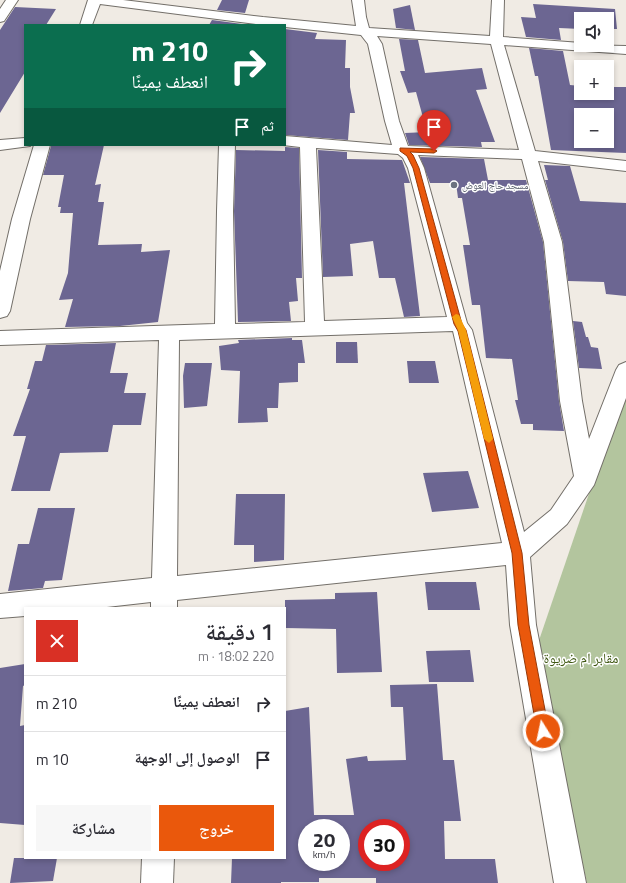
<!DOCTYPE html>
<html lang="ar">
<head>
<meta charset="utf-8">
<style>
	body { margin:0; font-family:"Titillium Web","Noto Naskh Arabic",sans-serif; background:#f7f7f7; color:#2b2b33; direction:rtl; height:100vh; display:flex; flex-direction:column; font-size:15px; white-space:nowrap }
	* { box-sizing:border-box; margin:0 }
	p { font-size:13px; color:#7c7c81 }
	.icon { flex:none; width:22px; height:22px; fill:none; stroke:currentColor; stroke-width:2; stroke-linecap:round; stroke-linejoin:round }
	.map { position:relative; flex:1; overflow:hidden; direction:ltr }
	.drawer { position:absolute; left:24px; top:607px; width:262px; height:252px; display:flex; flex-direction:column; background:#fff; border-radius:0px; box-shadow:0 2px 6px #0003; direction:rtl }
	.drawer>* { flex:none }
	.hud { position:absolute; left:24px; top:24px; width:262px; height:122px; border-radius:0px; box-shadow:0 2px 6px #0003; direction:rtl; background:#0b6e4f; color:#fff; overflow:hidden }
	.fabs { position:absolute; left:574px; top:12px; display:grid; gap:8px }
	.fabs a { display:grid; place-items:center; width:40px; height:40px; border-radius:0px; background:#fff; box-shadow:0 2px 6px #0003; font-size:20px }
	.speed { position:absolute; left:298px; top:819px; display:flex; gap:8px; font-size:20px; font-weight:700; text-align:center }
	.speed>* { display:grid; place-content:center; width:52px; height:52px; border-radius:50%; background:#fff; box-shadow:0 2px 6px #0003; line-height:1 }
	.speed small { font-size:10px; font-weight:400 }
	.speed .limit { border:6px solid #d22; background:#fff; color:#111 }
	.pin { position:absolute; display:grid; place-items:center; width:34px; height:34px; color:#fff; margin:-41px -17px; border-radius:50% 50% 50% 0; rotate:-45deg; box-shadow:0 0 4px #0007 }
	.pin .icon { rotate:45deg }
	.me { position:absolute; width:44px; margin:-22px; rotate:350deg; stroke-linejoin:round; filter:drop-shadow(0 0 3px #0008) }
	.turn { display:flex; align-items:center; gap:14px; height:84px; padding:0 12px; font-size:18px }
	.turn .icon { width:52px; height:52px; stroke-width:2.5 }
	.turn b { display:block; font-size:28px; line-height:34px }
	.then { display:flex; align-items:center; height:38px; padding:0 12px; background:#0003; gap:8px; font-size:15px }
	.round { display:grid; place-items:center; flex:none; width:42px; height:42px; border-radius:0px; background:#f7f7f7 }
	.headline { display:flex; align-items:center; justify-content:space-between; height:68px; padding:0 12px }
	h1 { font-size:24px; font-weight:600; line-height:30px }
	.button { display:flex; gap:8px; margin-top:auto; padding:8px 12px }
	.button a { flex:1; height:46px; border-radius:0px; background:#ea580c; color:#fff; font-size:16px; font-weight:600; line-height:46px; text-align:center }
	.button a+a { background:#f7f7f7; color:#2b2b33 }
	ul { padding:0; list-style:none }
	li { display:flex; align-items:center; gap:12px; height:56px; padding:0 12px; border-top:1px solid #e1e1e2 }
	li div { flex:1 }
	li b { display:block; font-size:15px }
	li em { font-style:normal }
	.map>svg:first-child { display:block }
	.green { fill:#b3c59e }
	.building { fill:#6c6692; fill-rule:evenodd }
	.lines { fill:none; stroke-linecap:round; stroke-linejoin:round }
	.street-casing { stroke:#736f69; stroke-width:2 }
	.street { fill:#fff; fill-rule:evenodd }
	.route { fill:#ea580c; stroke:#983908 }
	.slow { fill:#f59e0b }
	.worship-dot { fill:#6b7280; stroke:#fff; stroke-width:1.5 }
	.labels { text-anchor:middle; stroke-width:3; stroke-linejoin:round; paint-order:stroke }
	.far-worship-label { font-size:10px; fill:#5b616d; stroke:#fff; text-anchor:start }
	.near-park-label { font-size:14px; fill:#3f5812; stroke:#fff }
</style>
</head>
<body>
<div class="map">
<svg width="626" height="883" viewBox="0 0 626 883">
	<rect width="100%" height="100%" fill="#f0ebe4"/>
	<!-- green -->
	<polygon class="green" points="626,385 626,883 587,883 534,655"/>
	<!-- building -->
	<g class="building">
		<polygon points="222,0 249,0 245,13 217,10"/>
		<polygon points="533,4 615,9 617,29 607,29 607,19 581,19 581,29 559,28 561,40 526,37 521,17 536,18"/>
		<polygon points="410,5 415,30 396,28 393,9"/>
		<polygon points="15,7 56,9 46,25 25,25 25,72 0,113 0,30"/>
		<polygon points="212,20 242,24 241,25 209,25"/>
		<polygon points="285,29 317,33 315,39 346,40 345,68 350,68 350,87 355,113 350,113 348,140 285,135"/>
		<polygon points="399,39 418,40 425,73 482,68 487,89 476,90 495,142 481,142 482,147 409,145 405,133 427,132 416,92 408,93 400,71 405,71"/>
		<path d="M 529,48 L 563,51 L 570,85 L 581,86 L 581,93 L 607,93 L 607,87 L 626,87 L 626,153 L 551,150 L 538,76 L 535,76 ZM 581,115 L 607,115 L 607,141 L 581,141 Z"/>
		<polygon points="104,145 95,185 101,184 98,202 104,202 98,245 142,244 141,252 170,250 158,322 120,326 65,327 73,299 59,300 68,273 73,213 60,213 61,207 58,207 64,175 43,175 51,146"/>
		<polygon points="285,147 299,148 302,278 296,278 298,301 289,302 291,321 238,322 234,211 236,150 285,151"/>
		<polygon points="318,150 347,152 347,159 402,160 410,183 404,183 420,316 404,317 395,278 379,278 373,241 350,244 353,276 323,277"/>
		<polygon points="420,157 484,159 488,180 526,180 543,242 559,401 564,431 533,430 533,424 521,424 515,400 518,400 512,359 486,358 480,305 472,305 463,245 470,245 462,198 458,198 456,183 430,183"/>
		<polygon points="544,165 570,166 580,201 626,203 626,296 606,294 604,282 568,281 563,242 545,180 548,180"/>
		<polygon points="573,321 582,322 586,337 588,337 591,347 598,348 602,369 579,368"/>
		<polygon points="292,338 292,340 302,340 305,363 298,363 298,382 279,383 278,408 267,408 268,422 238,423 240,371 221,370 219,346 239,343 238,340"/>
		<polygon points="336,342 357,342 358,363 336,363"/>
		<polygon points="116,343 110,373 128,373 124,393 146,393 141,425 113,425 108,452 60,453 50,491 11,491 26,436 13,436 30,389 27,389 35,361 42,361 46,345"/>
		<polygon points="407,361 435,361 439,383 409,383"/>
		<polygon points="185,363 212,363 207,406 184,408 183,376"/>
		<polygon points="468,471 479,508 432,512 423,473"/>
		<polygon points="236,494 285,494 284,560 254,562 254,545 234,545"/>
		<polygon points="38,508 75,508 62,580 45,581 43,588 8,591 18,544 29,544"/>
		<polygon points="425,582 476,582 480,610 428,610"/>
		<polygon points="377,592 382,672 337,673 336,629 285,628 285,600 335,599 335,593"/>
		<polygon points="470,650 474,682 429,682 426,651"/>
		<polygon points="25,664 25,685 23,686 20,726 25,725 25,825 0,823 0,668"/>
		<path d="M 437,684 L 443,760 L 454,760 L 461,821 L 444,821 L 445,859 L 495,859 L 498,883 L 376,883 L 376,878 L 319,878 L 319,882 L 281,882 L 281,883 L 231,883 L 232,858 L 285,858 L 285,711 L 309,707 L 314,815 L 354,815 L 346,759 L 367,756 L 368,761 L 406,760 L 403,707 L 391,707 L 390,685 ZM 307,828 L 341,828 L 341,862 L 307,862 ZM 367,828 L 401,828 L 401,862 L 367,862 Z"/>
		<polygon points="14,858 57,858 53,881 10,883"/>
	</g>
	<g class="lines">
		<defs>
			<g id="street">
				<polygon points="6,0 18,0 4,21 0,22 0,9"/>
				<path d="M 88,0 L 123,0 L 263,17 L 356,26 L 352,0 L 364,0 L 366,17 L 369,28 L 490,36 L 492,0 L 504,0 L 503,37 L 581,43 L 581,45 L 626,46 L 626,54 L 504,45 L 535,151 L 626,161 L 626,171 L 538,161 L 562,242 L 582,401 L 589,439 L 616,370 L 619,365 L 626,362 L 626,398 L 594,485 L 567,524 L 530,557 L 536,625 L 586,883 L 554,883 L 510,625 L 506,565 L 177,600 L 177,608 L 151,608 L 151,602 L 98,608 L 25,608 L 25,616 L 0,618 L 0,594 L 152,578 L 159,340 L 0,345 L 0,331 L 215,324 L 217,211 L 219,145 L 235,145 L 233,211 L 235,324 L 305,322 L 300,147 L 283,145 L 285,145 L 285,136 L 392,145 L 385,121 L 368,44 L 361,35 L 285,27 L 285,25 L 263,25 L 100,4 L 92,25 L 80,25 ZM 377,36 L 491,44 L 519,150 L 408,146 L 399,121 L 382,44 ZM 316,148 L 398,154 L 403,158 L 408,168 L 447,317 L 324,321 ZM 418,155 L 522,159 L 544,242 L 560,401 L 574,476 L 551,510 L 524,532 L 472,330 L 467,323 L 424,168 ZM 453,331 L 502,543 L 177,576 L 179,340 Z"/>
				<polygon points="25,138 25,145 31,145 30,146 0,150 0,140"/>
				<polygon points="34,145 50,145 30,219 10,311 7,316 0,318 0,271 12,219"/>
				<polygon points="142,858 174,858 173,883 141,883"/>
			</g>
		</defs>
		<!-- street casing -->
		<use href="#street" class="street-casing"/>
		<!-- street -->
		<use href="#street" class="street"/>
	</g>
	<!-- route -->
	<polygon class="route" points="400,148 434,149 437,151 434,153 410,152 413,155 419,168 462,324 466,330 522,553 529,625 549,731 547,735 543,737 539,735 537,731 518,625 512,553 458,331 454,324 413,168 407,156 400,151"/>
	<!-- slow -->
	<polygon class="slow" points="456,314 459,315 466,330 493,439 489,443 484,439 458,330 452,317"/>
	<!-- markers -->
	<circle class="worship-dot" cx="454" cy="185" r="4"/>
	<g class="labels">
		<!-- far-worship labels -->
		<g class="far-worship-label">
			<text x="462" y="189">مسجد حاج العوض</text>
		</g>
		<!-- near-park labels -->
		<g class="near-park-label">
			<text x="581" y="663">مقابر ام ضريوة</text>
		</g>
	</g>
</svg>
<div class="fabs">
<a><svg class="icon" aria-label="sound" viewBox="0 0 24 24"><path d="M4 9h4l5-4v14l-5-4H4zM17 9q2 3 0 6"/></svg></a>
<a>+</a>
<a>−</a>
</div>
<div class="speed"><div>20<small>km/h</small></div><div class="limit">30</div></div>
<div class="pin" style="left:434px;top:151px;background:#d93025"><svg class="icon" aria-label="arrive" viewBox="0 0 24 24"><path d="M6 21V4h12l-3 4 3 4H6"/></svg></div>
<svg class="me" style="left:543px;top:731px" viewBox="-20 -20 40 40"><circle r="17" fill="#ea580c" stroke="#fff" stroke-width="3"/><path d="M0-11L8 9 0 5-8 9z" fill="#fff"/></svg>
<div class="hud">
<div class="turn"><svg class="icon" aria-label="right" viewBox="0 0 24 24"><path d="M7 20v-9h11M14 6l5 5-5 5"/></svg><div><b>210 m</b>انعطف يمينًا</div></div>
<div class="then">ثم<svg class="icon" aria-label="arrive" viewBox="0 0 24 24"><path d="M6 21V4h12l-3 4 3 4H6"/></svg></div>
</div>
<section class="drawer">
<div class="headline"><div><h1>1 دقيقة</h1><p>220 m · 18:02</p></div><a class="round" style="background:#d93025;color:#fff"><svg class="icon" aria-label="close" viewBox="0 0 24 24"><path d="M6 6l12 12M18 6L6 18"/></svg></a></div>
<ul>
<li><svg class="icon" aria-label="right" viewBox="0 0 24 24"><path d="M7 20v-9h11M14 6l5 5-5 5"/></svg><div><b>انعطف يمينًا</b></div><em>210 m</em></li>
<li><svg class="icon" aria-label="arrive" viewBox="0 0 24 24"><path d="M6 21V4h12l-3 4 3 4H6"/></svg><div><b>الوصول إلى الوجهة</b></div><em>10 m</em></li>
</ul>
<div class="button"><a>خروج</a><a>مشاركة</a></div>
</section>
</div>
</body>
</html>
